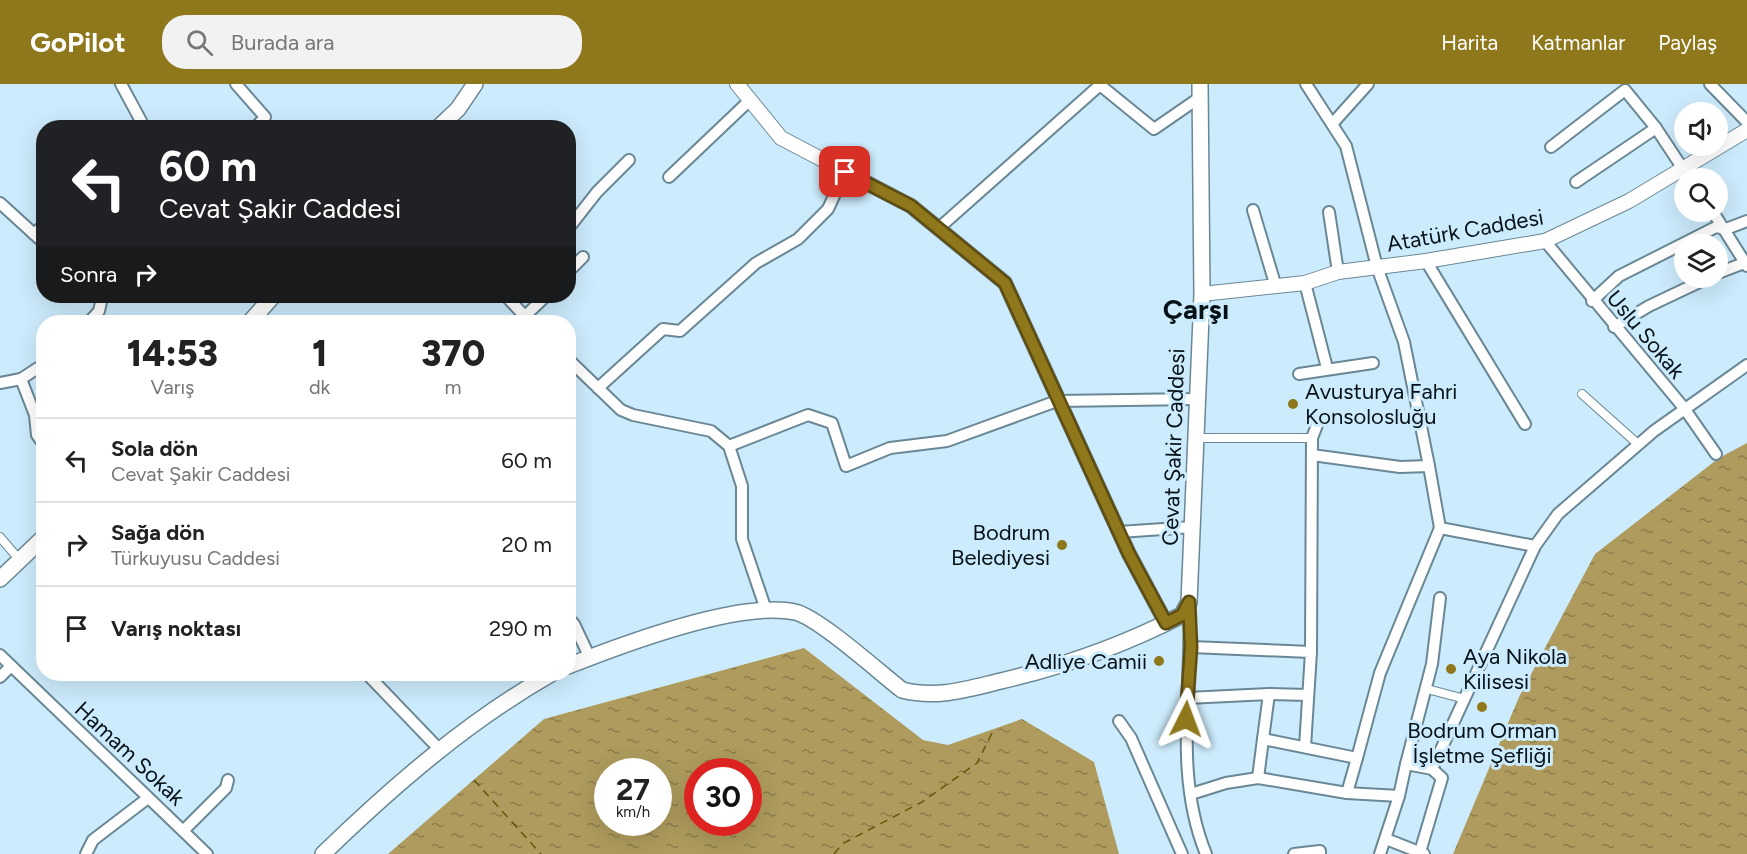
<!DOCTYPE html>
<html lang="tr">
<head>
<meta charset="utf-8">
<style>
	body { margin:0; font-family:Figtree,sans-serif; background:#f2f2f2; color:#222; height:100vh; display:flex; flex-direction:column; font-size:22px; white-space:nowrap }
	* { box-sizing:border-box; margin:0 }
	p { font-size:20px; color:#767676 }
	.icon { flex:none; width:33px; height:33px; fill:none; stroke:currentColor; stroke-width:2; stroke-linecap:round; stroke-linejoin:round }
	.map { position:relative; flex:1; overflow:hidden }
	.details { position:absolute; left:36px; top:231px; width:540px; height:366px; display:flex; flex-direction:column; background:#fff; border-radius:24px; box-shadow:0 6px 24px #0002 }
	.details>* { flex:none }
	.top-card { position:absolute; left:36px; top:36px; width:540px; height:183px; border-radius:24px; box-shadow:0 6px 24px #0002; background:#202124; color:#fff; overflow:hidden }
	.fabs { position:absolute; left:1674px; top:18px; display:grid; gap:12px }
	.fabs a { display:grid; place-items:center; width:54px; height:54px; border-radius:50%; background:#fff; box-shadow:0 6px 24px #0002; font-size:30px }
	.speed { position:absolute; left:594px; top:674px; display:flex; gap:12px; font-size:30px; font-weight:700; text-align:center }
	.speed>* { display:grid; place-content:center; width:78px; height:78px; border-radius:50%; background:#fff; box-shadow:0 6px 24px #0002; line-height:1 }
	.speed small { font-size:15px; font-weight:400 }
	.speed .limit { border:9px solid #d22; background:#fff; color:#111 }
	.pin { position:absolute; display:grid; place-items:center; width:51px; height:51px; color:#fff; margin:-26px; border-radius:12px; box-shadow:0 3px 9px #0006 }
	.me { position:absolute; width:66px; margin:-33px; rotate:3deg; stroke-linejoin:round; filter:drop-shadow(0 0 4px #0008) }
	.turn { display:flex; align-items:center; gap:21px; height:126px; padding:0 24px; font-size:27px }
	.turn .icon { width:78px; height:78px; stroke-width:2.5 }
	.turn b { display:block; font-size:42px; line-height:51px }
	.then { display:flex; align-items:center; height:57px; padding:0 24px; background:#0003; gap:12px; font-size:22px }
	.eta { display:flex; justify-content:space-evenly; align-items:center; height:102px; text-align:center }
	.eta b { font-size:36px; font-weight:800; line-height:42px }
	ul { padding:0; list-style:none }
	li { display:flex; align-items:center; gap:18px; height:84px; padding:0 24px; border-top:2px solid #e0e0e0 }
	li div { flex:1 }
	li b { display:block; font-size:22px }
	li em { font-style:normal }
	header { display:flex; align-items:center; gap:36px; box-sizing:border-box; height:84px; padding:0 30px; background:#8f771c; color:#fff }
	header strong { font-size:28px }
	nav { display:flex; gap:33px; margin-inline-start:auto; font-size:21px }
	.search { width:420px; height:54px; background:#f2f2f2; display:flex; align-items:center; gap:15px; box-sizing:border-box; padding:0 21px; border-radius:24px; color:#767676; font-size:22px }
	.map>svg:first-child { display:block }
	.water { fill:url(#water-ripples); fill-rule:evenodd }
	.lines { fill:none; stroke-linecap:round; stroke-linejoin:round }
	.ferry { stroke:#695505; stroke-width:1.5; stroke-dasharray:8 6; stroke-linecap:butt }
	.pedestrian-casing { stroke:#6a8795; stroke-width:10 }
	.minor-casing { stroke:#6a8795; stroke-width:14 }
	.tertiary-casing { stroke:#6a8795; stroke-width:16 }
	.secondary-casing { stroke:#6a8795; stroke-width:18 }
	.pedestrian { stroke:#fff; stroke-width:8 }
	.minor { stroke:#fff; stroke-width:10 }
	.tertiary { stroke:#fff; stroke-width:14 }
	.secondary { stroke:#fff; stroke-width:15 }
	.route-casing { stroke:#5d4d12; stroke-width:15 }
	.route { stroke:#8f771c; stroke-width:10 }
	.poi-dot { fill:#8f771c; stroke:#ccebfc; stroke-width:2 }
	.labels { text-anchor:middle; stroke-width:6; stroke-linejoin:round; paint-order:stroke }
	.street-label { font-size:22px; fill:#061117; stroke:#ccebfc }
	.poi-label { font-size:22px; fill:#061117; stroke:#ccebfc; text-anchor:start }
	.district-label { font-size:28px; font-weight:bold; fill:#061117; stroke:#ccebfc }
</style>
</head>
<body>
<header>
<strong>GoPilot</strong>
<div class="search"><svg class="icon" aria-label="search" viewBox="0 0 24 24"><circle cx="10" cy="10" r="6"/><path d="M15 15l6 6"/></svg>Burada ara</div>
<nav><a>Harita</a><a>Katmanlar</a><a>Paylaş</a></nav>
</header>
<div class="map">
<svg width="1747" height="770" viewBox="0 0 1747 770">
	<defs>
		<pattern id="water-ripples" width="26" height="14" patternUnits="userSpaceOnUse" patternTransform="scale(1.5)"><rect width="26" height="14" fill="#ae9b5d"/><path d="M2 4q2-2 4 0t4 0M15 11q2-2 4 0t4 0" fill="none" stroke="#8c7d4c"/></pattern>
	</defs>
	<rect width="100%" height="100%" fill="#ccebfc"/>
	<!-- water -->
	<g class="water">
		<polygon points="1747,359 1747,770 1453,770 1519,613 1595,470 1719,374"/>
		<path d="M 804,564 L 923,656 L 948,661 L 1022,635 L 1094,678 L 1119,770 L 388,770 L 544,635 ZM 608,687 L 658,687 L 658,738 L 608,738 ZM 698,687 L 748,687 L 748,738 L 698,738 Z"/>
	</g>
	<g class="lines">
		<!-- ferry -->
		<g class="ferry">
			<polyline points="474,696 541,770"/>
			<polyline points="834,770 842,760 922,718 977,679 994,645"/>
		</g>
		<defs>
			<g id="pedestrian">
				<polyline points="1582,310 1639,361"/>
				<polyline points="1197,354 1312,354"/>
				<polyline points="0,453 18,474"/>
				<polyline points="1427,605 1465,615"/>
			</g>
			<g id="minor">
				<polyline points="121,0 141,37 135,44"/>
				<polyline points="236,0 265,33 255,44"/>
				<polyline points="1306,0 1346,62 1377,183 1404,258 1429,382"/>
				<polyline points="1710,0 1747,38"/>
				<polyline points="1333,39 1368,0"/>
				<polyline points="1551,63 1625,6 1656,44 1689,94"/>
				<polyline points="669,93 750,16"/>
				<polyline points="1576,98 1656,44"/>
				<polyline points="0,119 34,150 44,141"/>
				<polyline points="1253,126 1276,203"/>
				<polyline points="1329,128 1338,188"/>
				<polyline points="1713,128 1747,182"/>
				<polyline points="939,144 1100,1 1154,45 1199,14"/>
				<polyline points="568,145 597,108 629,76"/>
				<polyline points="34,150 44,159"/>
				<polyline points="1545,157 1684,324 1716,370"/>
				<polyline points="1426,177 1525,340"/>
				<polyline points="568,188 583,173"/>
				<polyline points="1718,189 1747,178"/>
				<polyline points="1305,199 1327,284"/>
				<polyline points="506,212 530,238"/>
				<polyline points="1592,217 1619,192 1716,143 1726,145 1747,137"/>
				<polyline points="524,233 546,212"/>
				<polyline points="89,238 99,227 101,218 98,212"/>
				<polyline points="1614,243 1649,222 1708,194"/>
				<polyline points="568,275 621,326 633,331 711,347 729,362 742,402 742,455 766,526"/>
				<polyline points="1299,290 1373,279"/>
				<polyline points="21,295 35,331 37,351 44,361"/>
				<polyline points="0,299 21,295 44,280"/>
				<polyline points="598,304 663,245 680,247 756,179 798,155 828,125 845,88"/>
				<polyline points="729,362 808,331 832,339 846,382 890,364 947,357 1057,317 1197,315"/>
				<polyline points="1312,371 1400,383 1429,382 1440,444"/>
				<polyline points="1440,444 1535,462"/>
				<polyline points="1119,448 1193,443"/>
				<path d="M 1189,518 C 1193,602 1173,690 1206,770"/>
				<polyline points="568,534 574,540 590,574"/>
				<polyline points="1191,563 1311,568 1305,663"/>
				<polyline points="1311,568 1312,354 1317,341"/>
				<polyline points="0,571 207,770"/>
				<polyline points="367,590 440,666"/>
				<polyline points="0,593 11,582"/>
				<polyline points="1269,610 1308,611"/>
				<polyline points="1187,614 1269,610 1263,655"/>
				<polyline points="1119,637 1131,654 1182,770"/>
				<polyline points="1357,674 1380,589 1440,444"/>
				<polyline points="1406,680 1432,580 1440,514"/>
				<polyline points="1258,694 1263,655 1357,674 1347,709"/>
				<polyline points="1191,710 1226,699 1258,694 1347,709 1399,712"/>
				<polyline points="184,746 226,704 228,696"/>
				<polyline points="1386,755 1424,770"/>
				<polyline points="1420,768 1442,694 1432,685"/>
				<polyline points="86,770 93,756 148,714"/>
				<polyline points="1294,770 1320,767 1320,770"/>
				<polyline points="1380,770 1399,712 1406,680 1432,685 1535,462 1558,430 1654,347 1747,281"/>
			</g>
			<g id="tertiary">
				<polyline points="737,0 781,54 911,122 1005,199 1129,470 1166,539"/>
				<polyline points="1202,210 1305,199 1338,188 1426,177 1545,157 1629,117 1747,46"/>
			</g>
			<g id="secondary">
				<polyline points="438,44 458,25 475,0"/>
				<polyline points="250,238 273,212"/>
				<polyline points="0,495 44,453"/>
				<path d="M 568,582 C 621,561 740,516 795,528 C 818,533 880,589 902,606 C 937,615 967,605 1001,597 C 1065,582 1124,561 1182,531 L 1189,518 L 1202,210 L 1200,0"/>
				<path d="M 323,770 C 392,703 468,637 551,590"/>
			</g>
		</defs>
		<!-- pedestrian casing -->
		<use href="#pedestrian" class="pedestrian-casing"/>
		<!-- minor casing -->
		<use href="#minor" class="minor-casing"/>
		<!-- tertiary casing -->
		<use href="#tertiary" class="tertiary-casing"/>
		<!-- secondary casing -->
		<use href="#secondary" class="secondary-casing"/>
		<!-- pedestrian -->
		<use href="#pedestrian" class="pedestrian"/>
		<!-- minor -->
		<use href="#minor" class="minor"/>
		<!-- tertiary -->
		<use href="#tertiary" class="tertiary"/>
		<!-- secondary -->
		<use href="#secondary" class="secondary"/>
	</g>
	<g class="lines">
		<defs>
			<polyline id="route" points="845,88 911,122 1005,199 1129,470 1166,539 1182,531 1189,518 1191,563 1186,635"/>
		</defs>
		<!-- route casing -->
		<use href="#route" class="route-casing"/>
		<!-- route -->
		<use href="#route" class="route"/>
	</g>
	<!-- markers -->
	<g class="poi-dot">
		<circle cx="1293" cy="320" r="6"/>
		<circle cx="1062" cy="461" r="6"/>
		<circle cx="1159" cy="577" r="6"/>
		<circle cx="1451" cy="585" r="6"/>
		<circle cx="1482" cy="623" r="6"/>
	</g>
	<g class="labels">
		<!-- street labels -->
		<g class="street-label">
			<text transform="translate(1465 146) rotate(-10)" y="8">Atatürk Caddesi</text>
			<text transform="translate(1646 250) rotate(50)" y="8">Uslu Sokak</text>
			<text transform="translate(1173 363) rotate(-88)" y="8">Cevat Şakir Caddesi</text>
			<text transform="translate(130 669) rotate(43)" y="8">Hamam Sokak</text>
		</g>
		<!-- poi labels -->
		<g class="poi-label">
			<text x="1305" y="315">Avusturya Fahri<tspan x="1305" dy="25">Konsolosluğu</tspan></text>
			<text x="1050" y="456" text-anchor="end">Bodrum<tspan x="1050" dy="25">Belediyesi</tspan></text>
			<text x="1463" y="580">Aya Nikola<tspan x="1463" dy="25">Kilisesi</tspan></text>
			<text x="1147" y="585" text-anchor="end">Adliye Camii</text>
			<text x="1482" y="654" text-anchor="middle">Bodrum Orman<tspan x="1482" dy="25">İşletme Şefliği</tspan></text>
		</g>
		<!-- district labels -->
		<g class="district-label">
			<text x="1196" y="235">Çarşı</text>
		</g>
	</g>
</svg>
<div class="fabs">
<a><svg class="icon" aria-label="sound" viewBox="0 0 24 24"><path d="M4 9h4l5-4v14l-5-4H4zM17 9q2 3 0 6"/></svg></a>
<a><svg class="icon" aria-label="search" viewBox="0 0 24 24"><circle cx="10" cy="10" r="6"/><path d="M15 15l6 6"/></svg></a>
<a><svg class="icon" aria-label="layers" viewBox="0 0 24 24"><path d="M12 4l9 5-9 5-9-5zM3 14l9 5 9-5"/></svg></a>
</div>
<div class="speed"><div>27<small>km/h</small></div><div class="limit">30</div></div>
<div class="pin" style="left:845px;top:88px;background:#d93025"><svg class="icon" aria-label="arrive" viewBox="0 0 24 24"><path d="M6 21V4h12l-3 4 3 4H6"/></svg></div>
<svg class="me" style="left:1186px;top:635px" viewBox="-20 -20 40 40"><path d="M0-17L14 15 0 8-14 15z" fill="#8f771c" stroke="#fff" stroke-width="4"/></svg>
<div class="top-card">
<div class="turn"><svg class="icon" aria-label="left" viewBox="0 0 24 24"><path d="M17 20v-9H6M10 6l-5 5 5 5"/></svg><div><b>60 m</b>Cevat Şakir Caddesi</div></div>
<div class="then">Sonra<svg class="icon" aria-label="right" viewBox="0 0 24 24"><path d="M7 20v-9h11M14 6l5 5-5 5"/></svg></div>
</div>
<section class="details">
<div class="eta">
<div><b>14:53</b><p>Varış</p></div>
<div><b>1</b><p>dk</p></div>
<div><b>370</b><p>m</p></div>
</div>
<ul>
<li><svg class="icon" aria-label="left" viewBox="0 0 24 24"><path d="M17 20v-9H6M10 6l-5 5 5 5"/></svg><div><b>Sola dön</b><p>Cevat Şakir Caddesi</p></div><em>60 m</em></li>
<li><svg class="icon" aria-label="right" viewBox="0 0 24 24"><path d="M7 20v-9h11M14 6l5 5-5 5"/></svg><div><b>Sağa dön</b><p>Türkuyusu Caddesi</p></div><em>20 m</em></li>
<li><svg class="icon" aria-label="arrive" viewBox="0 0 24 24"><path d="M6 21V4h12l-3 4 3 4H6"/></svg><div><b>Varış noktası</b></div><em>290 m</em></li>
</ul>
</section>
</div>
</body>
</html>
